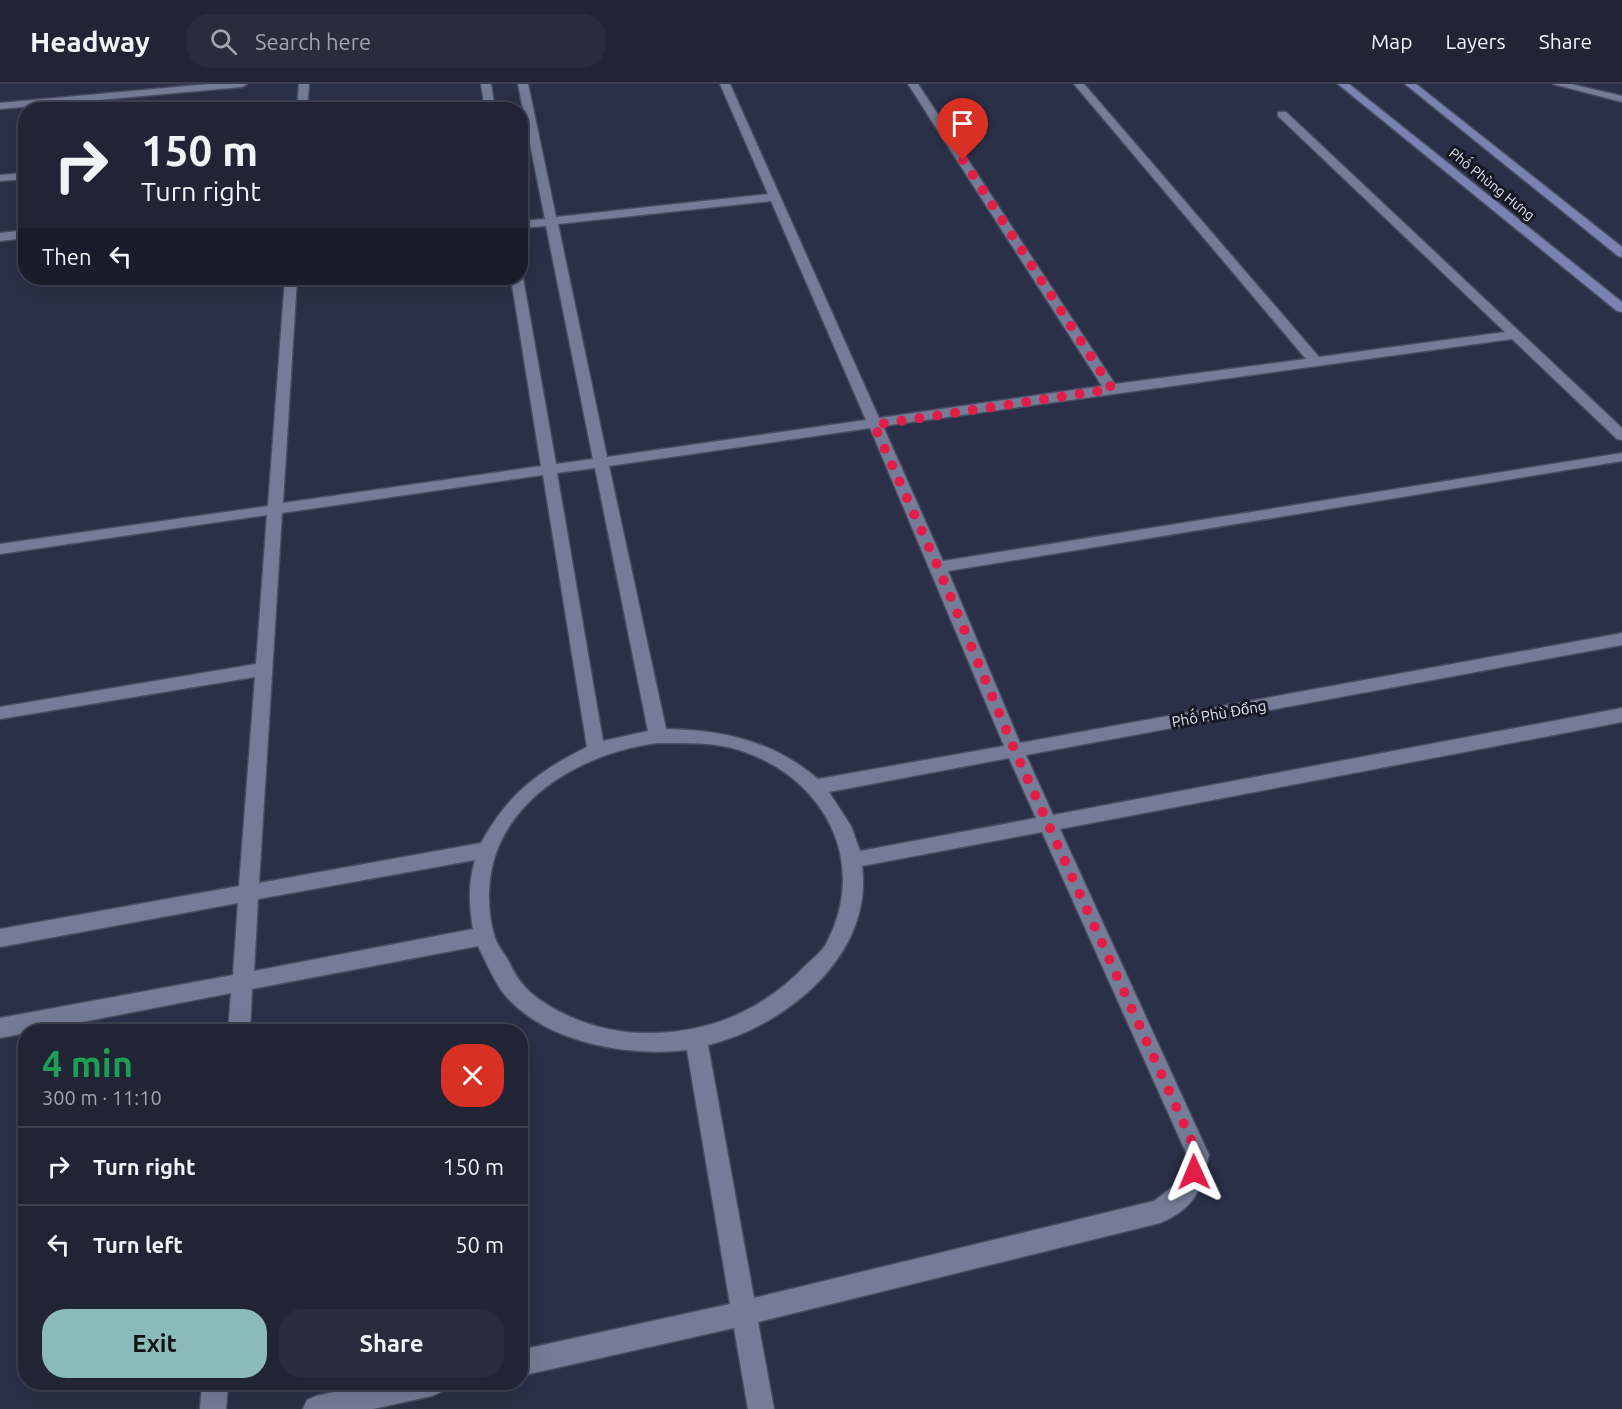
<!DOCTYPE html>
<html lang="en">
<head>
<meta charset="utf-8">
<style>
	body { margin:0; font-family:Ubuntu,sans-serif; background:#282c3d; color:#f1f3f6; height:100vh; display:flex; flex-direction:column; font-size:22px; white-space:nowrap }
	* { box-sizing:border-box; margin:0 }
	p { font-size:20px; color:#a2a4ad }
	.icon { flex:none; width:33px; height:33px; fill:none; stroke:currentColor; stroke-width:2; stroke-linecap:round; stroke-linejoin:round }
	.map { position:relative; flex:1; overflow:hidden }
	.drawer { position:absolute; left:18px; top:940px; width:510px; height:366px; display:flex; flex-direction:column; background:#202435; border-radius:24px; box-shadow:0 6px 24px #0002,0 0 0 2px #3d4150 }
	.drawer>* { flex:none }
	.hud { position:absolute; left:18px; top:18px; width:510px; height:183px; border-radius:24px; box-shadow:0 6px 24px #0002,0 0 0 2px #3d4150; background:#202435; color:#f1f3f6; overflow:hidden }
	.pin { position:absolute; display:grid; place-items:center; width:51px; height:51px; color:#fff; margin:-62px -26px; border-radius:50% 50% 50% 0; rotate:-45deg; box-shadow:0 0 6px #0007 }
	.pin .icon { rotate:45deg }
	.me { position:absolute; width:66px; margin:-33px; rotate:359deg; stroke-linejoin:round; filter:drop-shadow(0 0 4px #0008) }
	.turn { display:flex; align-items:center; gap:21px; height:126px; padding:0 24px; font-size:27px }
	.turn .icon { width:78px; height:78px; stroke-width:2.5 }
	.turn b { display:block; font-size:42px; line-height:51px }
	.then { display:flex; align-items:center; height:57px; padding:0 24px; background:#0003; gap:12px; font-size:22px }
	.round { display:grid; place-items:center; flex:none; width:63px; height:63px; border-radius:24px; background:#282c3d }
	.summary { display:flex; align-items:center; justify-content:space-between; height:102px; padding:0 24px }
	h1 { font-size:36px; font-weight:600; line-height:45px; color:#1e9e55 }
	.button { display:flex; gap:12px; margin-top:auto; padding:12px 24px }
	.button a { flex:1; height:69px; border-radius:24px; background:#8bbbb9; color:#111; font-size:24px; font-weight:600; line-height:69px; text-align:center }
	.button a+a { background:#282c3d; color:#f1f3f6 }
	ul { padding:0; list-style:none }
	li { display:flex; align-items:center; gap:18px; height:78px; padding:0 24px; border-top:2px solid #3d4150 }
	li div { flex:1 }
	li b { display:block; font-size:22px }
	li em { font-style:normal }
	header { display:flex; align-items:center; gap:36px; box-sizing:border-box; height:84px; padding:0 30px; background:#202435; border-bottom:2px solid #3d4150 }
	header strong { font-size:28px }
	nav { display:flex; gap:33px; margin-inline-start:auto; font-size:21px }
	.search { width:420px; height:54px; background:#282c3d; display:flex; align-items:center; gap:15px; box-sizing:border-box; padding:0 21px; border-radius:24px; color:#a2a4ad; font-size:22px }
	.map>svg:first-child { display:block }
	.lines { fill:none; stroke-linecap:round; stroke-linejoin:round }
	.street-casing { stroke:#484c60; stroke-width:3 }
	.secondary-casing { stroke:#484c60; stroke-width:3 }
	.street { fill:#757c97; fill-rule:evenodd }
	.secondary { fill:#7a82b2; fill-rule:evenodd }
	.route { stroke:#e11d48; stroke-width:10; stroke-dasharray:0 18 }
	.labels { text-anchor:middle; stroke-width:6; stroke-linejoin:round; paint-order:stroke }
	.far-street-label { font-size:14px; fill:#dde1f0; stroke:#161923 }
	.street-label { font-size:15px; fill:#dde1f0; stroke:#161923 }
</style>
</head>
<body>
<header>
<strong>Headway</strong>
<div class="search"><svg class="icon" aria-label="search" viewBox="0 0 24 24"><circle cx="10" cy="10" r="6"/><path d="M15 15l6 6"/></svg>Search here</div>
<nav><a>Map</a><a>Layers</a><a>Share</a></nav>
</header>
<div class="map">
<svg width="1622" height="1325" viewBox="0 0 1622 1325">
	<rect width="100%" height="100%" fill="#2a3047"/>
	<g class="lines">
		<defs>
			<g id="street">
				<polygon points="209,0 247,0 242,3 0,25 0,19"/>
				<polygon points="299,0 309,0 307,26 297,26"/>
				<polygon points="481,0 491,0 495,26 485,26"/>
				<path d="M 518,0 L 528,0 L 556,133 L 768,110 L 720,0 L 730,0 L 879,334 L 1102,302 L 908,0 L 918,0 L 1115,300 L 1306,275 L 1074,0 L 1084,0 L 1319,273 L 1505,248 L 1278,32 L 1278,28 L 1286,28 L 1622,344 L 1622,356 L 1617,355 L 1512,255 L 883,342 L 943,477 L 1622,369 L 1622,377 L 948,487 L 1020,659 L 1622,549 L 1622,561 L 1026,671 L 1053,731 L 1622,624 L 1622,638 L 1060,745 L 1209,1071 C 1200,1106 1197,1123 1160,1139 L 758,1238 L 774,1325 L 748,1325 L 734,1244 L 520,1292 L 520,1266 L 730,1220 L 687,966 C 628,973 545,959 504,910 C 495,899 485,876 478,862 L 252,905 L 250,948 L 228,948 L 231,909 L 0,954 L 0,934 L 233,891 L 238,819 L 0,863 L 0,845 L 239,802 L 255,593 L 0,635 L 0,623 L 256,580 L 267,431 L 0,470 L 0,460 L 268,422 L 285,194 L 297,194 L 283,419 L 541,382 L 511,194 L 520,194 L 520,191 L 523,194 L 556,380 L 593,375 L 546,142 L 520,144 L 520,137 L 545,135 ZM 771,117 L 866,336 L 607,373 L 558,140 ZM 870,344 L 1004,662 L 818,695 C 773,657 724,646 666,645 L 609,382 ZM 595,384 L 648,647 L 603,657 L 557,389 ZM 543,391 L 587,663 C 538,687 507,711 481,759 L 259,799 L 282,429 ZM 658,659 C 685,659 714,658 739,666 C 824,693 870,778 826,860 C 821,869 812,875 805,882 C 762,927 707,950 645,949 C 606,949 561,934 531,909 C 520,899 514,889 508,876 C 504,869 498,862 495,854 C 486,826 487,791 498,764 C 524,701 595,667 658,659 ZM 1009,674 L 1036,734 L 860,767 L 851,742 L 829,708 ZM 1042,748 L 1187,1071 L 1179,1098 L 1154,1117 L 754,1214 L 708,961 C 786,942 874,871 862,782 ZM 475,776 C 468,800 469,821 473,845 L 254,887 L 258,815 Z"/>
				<polygon points="1553,0 1571,0 1622,12 1622,18"/>
				<polygon points="26,89 26,95 0,97 0,91"/>
				<polygon points="26,146 26,154 0,157 0,149"/>
				<polygon points="202,1299 228,1299 226,1325 200,1325"/>
				<polygon points="375,1299 445,1299 441,1308 432,1312 373,1325 303,1325 307,1316 316,1312"/>
			</g>
			<g id="secondary">
				<polygon points="1338,0 1349,0 1622,218 1622,228 1617,227"/>
				<polygon points="1405,0 1416,0 1622,163 1622,173 1618,172"/>
			</g>
		</defs>
		<!-- street casing -->
		<use href="#street" class="street-casing"/>
		<!-- secondary casing -->
		<use href="#secondary" class="secondary-casing"/>
		<!-- street -->
		<use href="#street" class="street"/>
		<!-- secondary -->
		<use href="#secondary" class="secondary"/>
	</g>
	<g class="lines">
		<!-- route -->
		<polyline class="route" points="963,76 1112,305 874,341 938,483 1015,667 1198,1071 1194,1088"/>
	</g>
	<g class="labels">
		<!-- far-street labels -->
		<g class="far-street-label">
			<text transform="translate(1492 100) rotate(39)" y="5">Phố Phùng Hưng</text>
		</g>
		<!-- street labels -->
		<g class="street-label">
			<text transform="translate(1219 630) rotate(-10)" y="5">Phố Phù Đổng</text>
		</g>
	</g>
</svg>
<div class="pin" style="left:963px;top:76px;background:#d93025"><svg class="icon" aria-label="arrive" viewBox="0 0 24 24"><path d="M6 21V4h12l-3 4 3 4H6"/></svg></div>
<svg class="me" style="left:1194px;top:1088px" viewBox="-20 -20 40 40"><path d="M0-17L14 15 0 8-14 15z" fill="#e11d48" stroke="#fff" stroke-width="4"/></svg>
<div class="hud">
<div class="turn"><svg class="icon" aria-label="right" viewBox="0 0 24 24"><path d="M7 20v-9h11M14 6l5 5-5 5"/></svg><div><b>150 m</b>Turn right</div></div>
<div class="then">Then<svg class="icon" aria-label="left" viewBox="0 0 24 24"><path d="M17 20v-9H6M10 6l-5 5 5 5"/></svg></div>
</div>
<section class="drawer">
<div class="summary"><div><h1>4 min</h1><p>300 m · 11:10</p></div><a class="round" style="background:#d93025;color:#fff"><svg class="icon" aria-label="close" viewBox="0 0 24 24"><path d="M6 6l12 12M18 6L6 18"/></svg></a></div>
<ul>
<li><svg class="icon" aria-label="right" viewBox="0 0 24 24"><path d="M7 20v-9h11M14 6l5 5-5 5"/></svg><div><b>Turn right</b></div><em>150 m</em></li>
<li><svg class="icon" aria-label="left" viewBox="0 0 24 24"><path d="M17 20v-9H6M10 6l-5 5 5 5"/></svg><div><b>Turn left</b></div><em>50 m</em></li>
</ul>
<div class="button"><a>Exit</a><a>Share</a></div>
</section>
</div>
</body>
</html>
